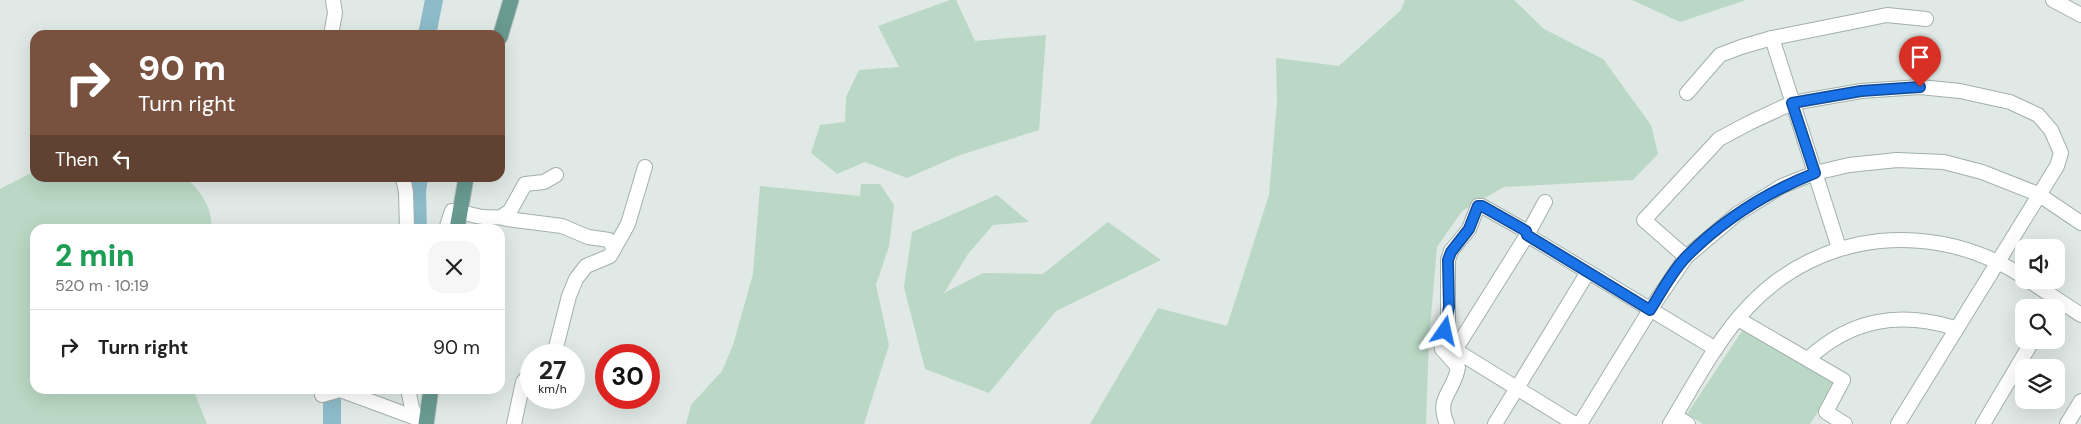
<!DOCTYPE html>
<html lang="en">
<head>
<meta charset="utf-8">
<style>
	body { margin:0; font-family:"DM Sans",sans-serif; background:#f6f6f6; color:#222; height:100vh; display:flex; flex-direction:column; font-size:19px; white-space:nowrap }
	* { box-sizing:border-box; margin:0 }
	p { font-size:16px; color:#767676 }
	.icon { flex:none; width:28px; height:28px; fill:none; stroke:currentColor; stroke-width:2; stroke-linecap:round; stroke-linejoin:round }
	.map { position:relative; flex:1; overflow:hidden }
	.panel { position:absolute; left:30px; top:224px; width:475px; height:170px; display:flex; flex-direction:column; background:#fff; border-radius:15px; box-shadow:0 5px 20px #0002 }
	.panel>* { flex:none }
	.hud { position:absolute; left:30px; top:30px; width:475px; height:152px; border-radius:15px; box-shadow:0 5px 20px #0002; background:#79523f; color:#fff; overflow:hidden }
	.controls { position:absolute; left:2015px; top:239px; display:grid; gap:10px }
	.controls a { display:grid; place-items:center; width:50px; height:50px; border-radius:10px; background:#fff; box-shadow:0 5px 20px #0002; font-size:25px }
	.speed { position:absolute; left:520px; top:344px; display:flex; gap:10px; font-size:25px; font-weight:700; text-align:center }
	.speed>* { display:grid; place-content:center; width:65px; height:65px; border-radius:50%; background:#fff; box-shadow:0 5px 20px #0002; line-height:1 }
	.speed small { font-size:12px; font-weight:400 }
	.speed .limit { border:8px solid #d22; background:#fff; color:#111 }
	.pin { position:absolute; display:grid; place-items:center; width:42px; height:42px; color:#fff; margin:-51px -21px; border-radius:50% 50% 50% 0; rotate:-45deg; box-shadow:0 0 5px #0007 }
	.pin .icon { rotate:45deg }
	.me { position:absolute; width:55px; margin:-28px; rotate:11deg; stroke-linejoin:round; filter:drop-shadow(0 0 4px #0008) }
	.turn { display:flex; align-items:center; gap:18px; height:105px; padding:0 25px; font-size:22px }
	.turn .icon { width:65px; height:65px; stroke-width:2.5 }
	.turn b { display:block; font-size:35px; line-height:42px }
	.then { display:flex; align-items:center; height:48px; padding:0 25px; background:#0003; gap:10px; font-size:19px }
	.round { display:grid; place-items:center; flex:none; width:52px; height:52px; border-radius:15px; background:#f6f6f6 }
	.headline { display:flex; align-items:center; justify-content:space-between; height:85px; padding:0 25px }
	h1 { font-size:30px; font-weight:800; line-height:38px; color:#1e9e55 }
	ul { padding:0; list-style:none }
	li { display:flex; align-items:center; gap:15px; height:75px; padding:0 25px; border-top:1px solid #e0e0e0 }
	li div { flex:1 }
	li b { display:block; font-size:19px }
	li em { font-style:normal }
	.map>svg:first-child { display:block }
	.green { fill:#bad8c5 }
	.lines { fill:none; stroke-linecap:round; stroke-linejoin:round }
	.river { stroke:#8dbbc9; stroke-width:18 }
	.minor-casing { stroke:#a3b0ac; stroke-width:16 }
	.major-casing { stroke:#bdc3c2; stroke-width:17 }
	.minor { stroke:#fff; stroke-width:14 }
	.major { stroke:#689a91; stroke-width:15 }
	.route-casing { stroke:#114b97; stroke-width:12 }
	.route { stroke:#1a73e8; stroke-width:9 }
</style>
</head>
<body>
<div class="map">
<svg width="2081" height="424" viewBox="0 0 2081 424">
	<rect width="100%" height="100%" fill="#e0e9e5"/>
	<!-- green -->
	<g class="green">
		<polygon points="950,0 956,0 975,41 1046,35 1039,130 960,155 907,178 865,162 837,174 811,153 820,125 845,122 846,97 859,70 899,67 878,26"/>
		<polygon points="1405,0 1514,0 1544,29 1603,59 1651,125 1658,154 1633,180 1504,187 1462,211 1437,247 1429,338 1426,424 1090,424 1158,308 1227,326 1269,195 1277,102 1276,58 1339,66 1401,10"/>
		<polygon points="1632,0 1746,0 1680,22"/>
		<path d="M 35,171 L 35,178 L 186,178 C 200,190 214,210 211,229 L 35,229 L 35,389 L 193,389 L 207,424 L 0,424 L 0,189 Z"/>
		<polygon points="861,184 880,184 894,205 889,246 876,285 889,345 864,424 686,424 691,405 722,371 733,345 753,274 760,186 860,196"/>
		<polygon points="997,195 1029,222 993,225 968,254 944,293 983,273 1043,274 1108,222 1161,260 1056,311 989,393 925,369 904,287 912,232"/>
		<polygon points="1744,328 1836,385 1810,424 1703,424 1687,414"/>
	</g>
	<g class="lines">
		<!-- river -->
		<g class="river">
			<polyline points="427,35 434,0"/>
			<polyline points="418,229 417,191 419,178"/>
			<polyline points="332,424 332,389"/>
		</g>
		<defs>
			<g id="minor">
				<polyline points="2053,0 2081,15"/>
				<polyline points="331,35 335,13 333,0"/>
				<polyline points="1772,38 1839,248"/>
				<polyline points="1687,93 1720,55 1741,47 1772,38 1887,15 1926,19"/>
				<polyline points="403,178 406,192 407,229"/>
				<polyline points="501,217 510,211 525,184 544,182 556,175"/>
				<path d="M 446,229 L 452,211 C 463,211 472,216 483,217 C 492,218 499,216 507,219 L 562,226 L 588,237 L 609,240 L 614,249"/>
				<polyline points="1686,257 1644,220 1719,139 1749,123 1792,103 1861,91 1920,87 1960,91 2010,102 2038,115 2051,130 2061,153 2057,166 1898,424"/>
				<polyline points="2028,280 2081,315"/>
				<polyline points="1738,319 1843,380 1826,412 1845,424"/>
				<polyline points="554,355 569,296 576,279 586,266 610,256 628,224 645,167"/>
				<path d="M 1808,359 C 1851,319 1899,311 1955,328"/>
				<polyline points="408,389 412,408 420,423"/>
				<polyline points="322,395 340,390 416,418"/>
				<polyline points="1675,416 1688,424"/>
				<polyline points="514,424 523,382 531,372"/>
				<path d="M 1447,424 C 1435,397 1455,391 1458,367 L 1442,349 L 1441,343 L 1448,320 L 1448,260 L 1451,251 L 1469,229 L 1478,206 L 1482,206 L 1526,231 L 1527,235 L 1545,202"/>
				<polyline points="1495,424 1588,272"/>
				<polyline points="1575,424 1455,350 1527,235 1716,349"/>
				<polyline points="1580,424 1650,310 1686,257 1737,214 1782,186 1815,173 1849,165 1897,160 1944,162 1982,172 2038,194 2081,223"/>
				<path d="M 1670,424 C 1694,385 1716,341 1748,307 C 1821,229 1935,219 2024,277"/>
				<polyline points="1983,424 2033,340"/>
				<polyline points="2067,424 2081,401"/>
			</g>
			<g id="major">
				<polyline points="500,37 511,0"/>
				<polyline points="457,229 466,178"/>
				<polyline points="426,424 431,389"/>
			</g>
		</defs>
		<!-- minor casing -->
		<use href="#minor" class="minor-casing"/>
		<!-- major casing -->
		<use href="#major" class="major-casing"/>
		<!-- minor -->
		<use href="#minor" class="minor"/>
		<!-- major -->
		<use href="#major" class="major"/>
	</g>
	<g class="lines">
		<defs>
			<path id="route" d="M 1445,331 L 1449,307 L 1448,260 L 1451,252 L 1469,229 L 1478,206 L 1482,206 L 1526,231 L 1527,235 L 1650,310 C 1661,293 1672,271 1687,256 C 1723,220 1767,192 1815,173 L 1792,103 L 1861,91 L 1920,87"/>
		</defs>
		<!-- route casing -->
		<use href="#route" class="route-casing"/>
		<!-- route -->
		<use href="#route" class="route"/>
	</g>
</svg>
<div class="controls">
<a><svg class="icon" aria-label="sound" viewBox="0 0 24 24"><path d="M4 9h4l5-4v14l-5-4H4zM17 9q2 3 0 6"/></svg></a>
<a><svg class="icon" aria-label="search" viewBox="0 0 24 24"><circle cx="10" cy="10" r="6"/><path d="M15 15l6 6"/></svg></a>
<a><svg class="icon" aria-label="layers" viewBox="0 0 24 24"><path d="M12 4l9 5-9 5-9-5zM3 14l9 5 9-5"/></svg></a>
</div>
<div class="speed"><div>27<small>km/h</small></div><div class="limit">30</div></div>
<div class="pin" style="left:1920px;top:87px;background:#d93025"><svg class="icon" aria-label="arrive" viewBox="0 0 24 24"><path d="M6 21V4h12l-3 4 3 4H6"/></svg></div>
<svg class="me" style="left:1445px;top:331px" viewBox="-20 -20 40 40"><path d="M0-17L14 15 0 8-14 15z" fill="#1a73e8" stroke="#fff" stroke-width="4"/></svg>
<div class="hud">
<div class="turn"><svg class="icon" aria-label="right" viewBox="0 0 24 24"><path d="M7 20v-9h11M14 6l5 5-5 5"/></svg><div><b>90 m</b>Turn right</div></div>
<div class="then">Then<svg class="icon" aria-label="left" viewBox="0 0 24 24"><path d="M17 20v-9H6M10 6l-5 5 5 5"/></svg></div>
</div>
<section class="panel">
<div class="headline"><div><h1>2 min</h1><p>520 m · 10:19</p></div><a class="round"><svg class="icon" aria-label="close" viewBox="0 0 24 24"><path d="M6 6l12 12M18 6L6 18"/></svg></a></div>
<ul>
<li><svg class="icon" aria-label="right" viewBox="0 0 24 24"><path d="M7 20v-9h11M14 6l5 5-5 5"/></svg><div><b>Turn right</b></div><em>90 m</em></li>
</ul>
</section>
</div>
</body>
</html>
